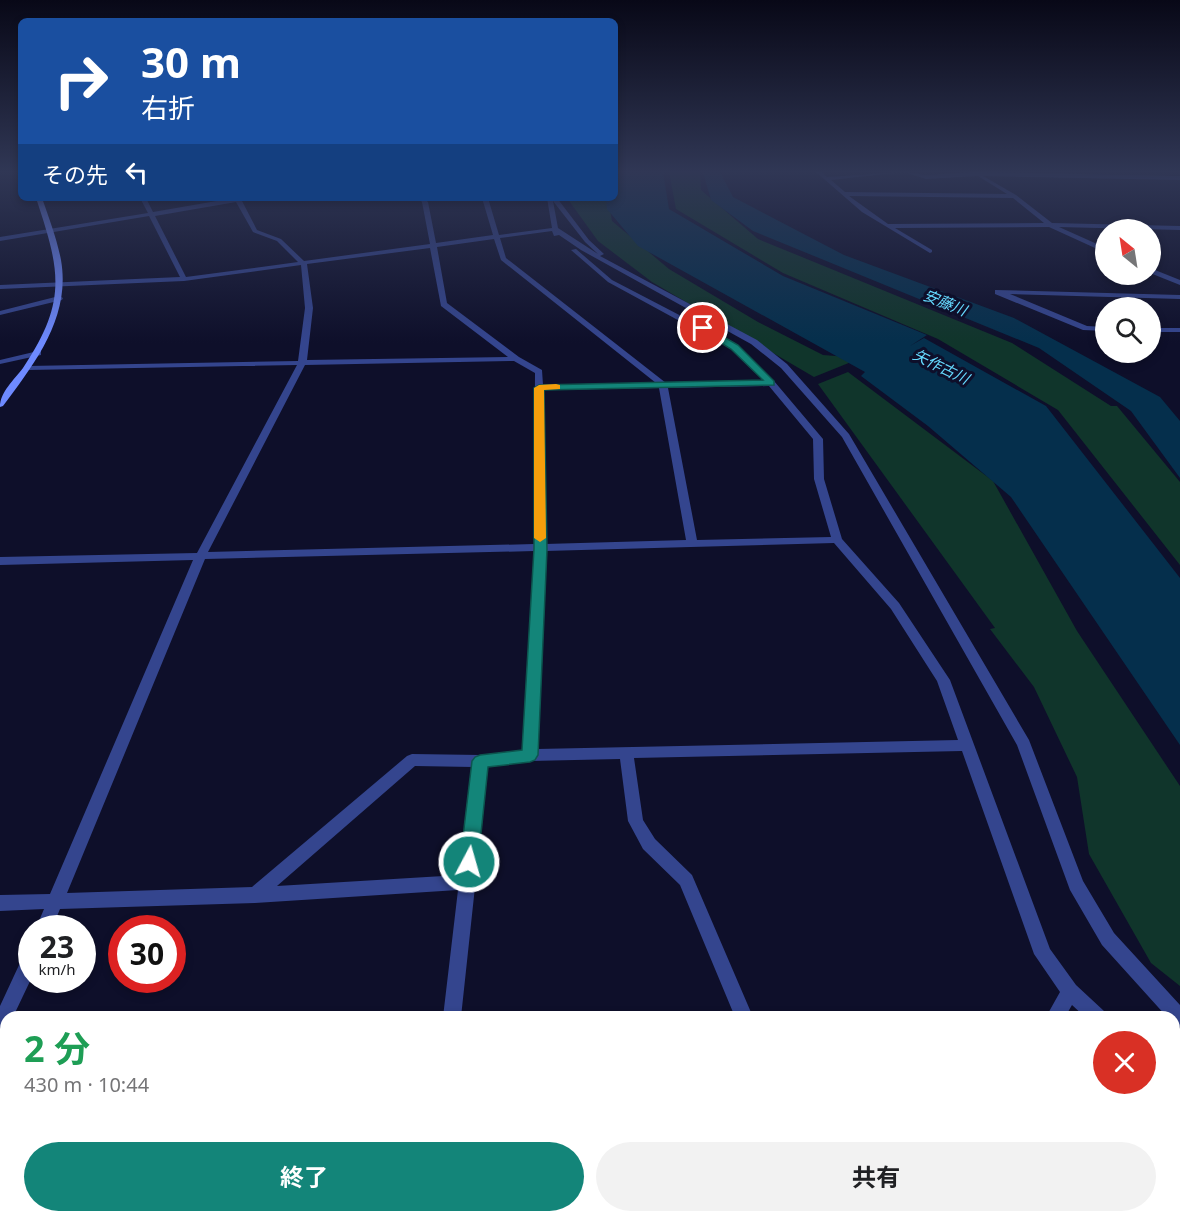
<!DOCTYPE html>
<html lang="ja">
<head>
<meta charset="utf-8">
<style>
	body { margin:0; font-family:"Noto Sans","Noto Sans JP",sans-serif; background:#f2f2f2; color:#202124; height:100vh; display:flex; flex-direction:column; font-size:22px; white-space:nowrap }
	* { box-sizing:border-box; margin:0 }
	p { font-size:20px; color:#757577 }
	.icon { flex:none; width:33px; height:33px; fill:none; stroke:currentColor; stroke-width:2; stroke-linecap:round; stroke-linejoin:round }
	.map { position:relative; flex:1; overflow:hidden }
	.panel { position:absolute; left:0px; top:1011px; width:1180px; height:212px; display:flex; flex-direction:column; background:#fff; border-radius:18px 18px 0 0; box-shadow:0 3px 9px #0003 }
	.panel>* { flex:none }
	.top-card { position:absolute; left:18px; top:18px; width:600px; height:183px; border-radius:9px; box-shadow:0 3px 9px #0003; background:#1a4fa0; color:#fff; overflow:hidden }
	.needle { width:39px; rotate:330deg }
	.controls { position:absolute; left:1095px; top:219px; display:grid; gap:12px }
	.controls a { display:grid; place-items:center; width:66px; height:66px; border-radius:50%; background:#fff; box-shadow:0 3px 9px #0003; font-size:30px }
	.speed { position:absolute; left:18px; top:915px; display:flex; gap:12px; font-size:30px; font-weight:700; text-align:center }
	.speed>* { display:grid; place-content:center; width:78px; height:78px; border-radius:50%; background:#fff; box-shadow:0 3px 9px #0003; line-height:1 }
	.speed small { font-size:15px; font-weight:400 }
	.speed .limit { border:9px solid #d22; background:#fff; color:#111 }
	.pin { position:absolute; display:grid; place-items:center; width:51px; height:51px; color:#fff; margin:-26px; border:3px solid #fff; border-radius:50%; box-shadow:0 2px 6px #0007 }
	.me { position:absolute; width:66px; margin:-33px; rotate:6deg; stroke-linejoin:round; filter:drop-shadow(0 0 4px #0008) }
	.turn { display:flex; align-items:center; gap:21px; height:126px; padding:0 24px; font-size:27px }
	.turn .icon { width:78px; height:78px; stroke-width:2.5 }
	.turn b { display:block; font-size:42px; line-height:51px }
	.then { display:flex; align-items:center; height:57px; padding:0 24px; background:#0003; gap:12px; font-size:22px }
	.round { display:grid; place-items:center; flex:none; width:63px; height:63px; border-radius:32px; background:#f2f2f2 }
	.summary { display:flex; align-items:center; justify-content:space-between; height:102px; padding:0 24px }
	h1 { font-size:36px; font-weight:700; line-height:45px; color:#1e9e55 }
	.primary-button { display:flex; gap:12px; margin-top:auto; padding:12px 24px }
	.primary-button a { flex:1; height:69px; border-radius:36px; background:#138579; color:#fff; font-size:24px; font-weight:700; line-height:69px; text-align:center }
	.primary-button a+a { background:#f2f2f2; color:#202124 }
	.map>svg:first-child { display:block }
	.green { fill:#10352b }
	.water { fill:#052f4c }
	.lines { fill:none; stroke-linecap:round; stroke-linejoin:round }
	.minor { fill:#34458e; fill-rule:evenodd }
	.secondary { fill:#6e8aff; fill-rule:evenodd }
	.route { fill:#138579; stroke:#0c564f; stroke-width:1.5 }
	.slow { fill:#f59e0b }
	.labels { text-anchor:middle; stroke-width:6; stroke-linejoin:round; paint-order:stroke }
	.far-water-label { font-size:15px; font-style:italic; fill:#65daff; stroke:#0e0f2a }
</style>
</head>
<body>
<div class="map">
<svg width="1180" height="1222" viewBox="0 0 1180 1222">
	<rect width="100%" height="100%" fill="#0e0f2a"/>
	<!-- green -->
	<g class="green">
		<polygon points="669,172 700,172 701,190 758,239 1012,343 1111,406 1117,406 1180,482 1180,565 1058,410 938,339 783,273 676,209"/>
		<polygon points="567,198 608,198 612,221 669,269 758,322 823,355 861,358 814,377 652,282 598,241"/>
		<polygon points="848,372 993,481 1077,631 1180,786 1180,986 1151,963 1089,854 1077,777 1034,687 990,629 995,628 818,384"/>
	</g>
	<!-- water -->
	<g class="water">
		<polygon points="615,172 663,172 669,209 783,276 927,335 910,346 924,338 1046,406 1180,578 1180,745 1011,497 928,426 861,376 865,372 638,246 607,209 606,198 615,198"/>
		<polygon points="703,172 720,172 733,197 844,255 1014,318 1160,397 1180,421 1180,478 1131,411 1039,348 753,231 711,200"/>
	</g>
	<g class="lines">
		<!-- minor -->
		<g class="minor">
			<path d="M 816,172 L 822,172 L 827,177 L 903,172 L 831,180 L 845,192 L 1007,194 L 978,176 L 926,179 L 904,172 L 926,175 L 974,172 L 1180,176 L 1180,180 L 983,176 L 1016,195 L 1052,223 L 1180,226 L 1180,230 L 1059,227 L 1106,248 L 1106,253 L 1049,227 L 895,228 L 932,250 L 932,252 L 930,253 L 862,212 ZM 849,196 L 1013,198 L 1044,223 L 888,224 Z"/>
			<path d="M 140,198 L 146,198 L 153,212 L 234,198 L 255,198 L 242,201 L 257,230 L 281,239 L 304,261 L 430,244 L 422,202 L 418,198 L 424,198 L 428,202 L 436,243 L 493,235 L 482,198 L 488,198 L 499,235 L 552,228 L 547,198 L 557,198 L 589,240 L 604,254 L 600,256 L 757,340 L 787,364 L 849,434 L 1029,740 L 1083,881 L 1114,933 L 1180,1005 L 1180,1027 L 1174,1025 L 1174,1017 L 1167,1017 L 1102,945 L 1070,890 L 1017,745 L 842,437 L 781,368 L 751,344 L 581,250 L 559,235 L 554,236 L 552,231 L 500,238 L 506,258 L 666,383 L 764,381 L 731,349 L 608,282 L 571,250 L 576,249 L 612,280 L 737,345 L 774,381 L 823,439 L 824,479 L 842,539 L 899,603 L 950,680 L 1050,949 L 1076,985 L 1104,1011 L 1107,1017 L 1085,1017 L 1072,1005 L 1065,1017 L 1046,1017 L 1060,992 L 1034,954 L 962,751 L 634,758 L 643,820 L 655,839 L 692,875 L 753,1017 L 735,1017 L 680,885 L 643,849 L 628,821 L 620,759 L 530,761 L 488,766 L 461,1017 L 443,1017 L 458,890 L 255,903 L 60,909 L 52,928 L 36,928 L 44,909 L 0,911 L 0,895 L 50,894 L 193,560 L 0,565 L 0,557 L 197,553 L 297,365 L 28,370 L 24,368 L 28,366 L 298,361 L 305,308 L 301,265 L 184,281 L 0,289 L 0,285 L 180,277 L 149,216 L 0,241 L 0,237 L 148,213 ZM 553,201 L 585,242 L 598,254 L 558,228 ZM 236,202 L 253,232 L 277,241 L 298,262 L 186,277 L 155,216 ZM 494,239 L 501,260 L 656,383 L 543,385 L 542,370 L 519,357 L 447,303 L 437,247 ZM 430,248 L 441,306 L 508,357 L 307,360 L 313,308 L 307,264 ZM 514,361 L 535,373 L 534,544 L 208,552 L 305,365 ZM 769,386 L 813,439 L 814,479 L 831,537 L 697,540 L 668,388 ZM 659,388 L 686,540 L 545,544 L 543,390 ZM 834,543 L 891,609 L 937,681 L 958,740 L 537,749 L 545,551 ZM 534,551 L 523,750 L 481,755 L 412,754 L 407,756 L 252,887 L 67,893 L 205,559 ZM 415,766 L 473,767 L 460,875 L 277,886 Z"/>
			<polygon points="1150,268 1180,280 1180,285 1150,273"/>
			<polygon points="995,290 1180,295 1180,299 1010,294 1087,326 1106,327 1106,331 1083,330 995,294"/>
			<polygon points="59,296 63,298 62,300 0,315 0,311"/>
			<rect x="1150" y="328" width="30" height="4"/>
			<polygon points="38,351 41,351 41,355 0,364 0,360"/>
			<polygon points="32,948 32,977 13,1017 6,1017 6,1033 0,1035 0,1006 26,950"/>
			<polygon points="1174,1079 1180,1081 1180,1104 1174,1101"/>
			<polygon points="442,1216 464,1216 465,1222 443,1222"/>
			<polygon points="822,1216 843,1216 846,1222 824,1222"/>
			<polygon points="1131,1216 1153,1216 1155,1222 1133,1222"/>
		</g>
		<!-- secondary -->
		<path class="secondary" d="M 36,198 L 42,198 C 49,218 57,239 61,260 C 71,317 35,363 3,406 L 0,407 C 0,392 14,380 23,368 C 68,301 60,270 36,198 Z"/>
	</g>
	<!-- sky -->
	<linearGradient id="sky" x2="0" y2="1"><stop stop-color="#080817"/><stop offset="0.5" stop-color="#303755"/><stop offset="1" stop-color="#303755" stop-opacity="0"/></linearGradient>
	<rect width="1180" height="343" fill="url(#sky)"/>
	<!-- route -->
	<polygon class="route" points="703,325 738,345 774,381 774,385 544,390 547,549 538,755 535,760 530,762 488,767 478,862 476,868 469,870 463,868 460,862 472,761 475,757 480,755 522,750 534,549 534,388 539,385 763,380 731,349 700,330"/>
	<!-- slow -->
	<polygon class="slow" points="556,384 560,385 560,389 544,390 546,538 540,542 534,538 534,388 539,385"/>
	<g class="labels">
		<!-- far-water labels -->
		<g class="far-water-label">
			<text transform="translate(945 303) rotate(22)" y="5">安藤川</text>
			<text transform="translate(941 367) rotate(26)" y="5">矢作古川</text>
		</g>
	</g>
</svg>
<div class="controls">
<a><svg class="needle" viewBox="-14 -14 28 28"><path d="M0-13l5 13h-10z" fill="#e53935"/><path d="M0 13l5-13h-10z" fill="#757577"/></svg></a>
<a><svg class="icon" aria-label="search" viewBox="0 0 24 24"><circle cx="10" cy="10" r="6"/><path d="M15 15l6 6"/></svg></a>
</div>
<div class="speed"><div>23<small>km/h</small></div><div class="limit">30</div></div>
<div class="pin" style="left:703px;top:328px;background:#d93025"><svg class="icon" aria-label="arrive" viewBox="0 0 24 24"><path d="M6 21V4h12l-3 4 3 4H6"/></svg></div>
<svg class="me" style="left:469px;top:862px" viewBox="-20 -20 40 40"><circle r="17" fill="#138579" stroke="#fff" stroke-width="3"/><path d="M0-11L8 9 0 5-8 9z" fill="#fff"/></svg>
<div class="top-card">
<div class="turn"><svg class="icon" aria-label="right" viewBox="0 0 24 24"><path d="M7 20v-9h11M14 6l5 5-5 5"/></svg><div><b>30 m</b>右折</div></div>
<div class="then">その先<svg class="icon" aria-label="left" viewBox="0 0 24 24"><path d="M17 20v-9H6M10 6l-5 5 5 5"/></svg></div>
</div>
<section class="panel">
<div class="summary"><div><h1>2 分</h1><p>430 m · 10:44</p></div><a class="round" style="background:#d93025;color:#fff"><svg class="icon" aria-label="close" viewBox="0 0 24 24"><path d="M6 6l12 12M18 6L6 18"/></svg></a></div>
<div class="primary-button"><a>終了</a><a>共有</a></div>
</section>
</div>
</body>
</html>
